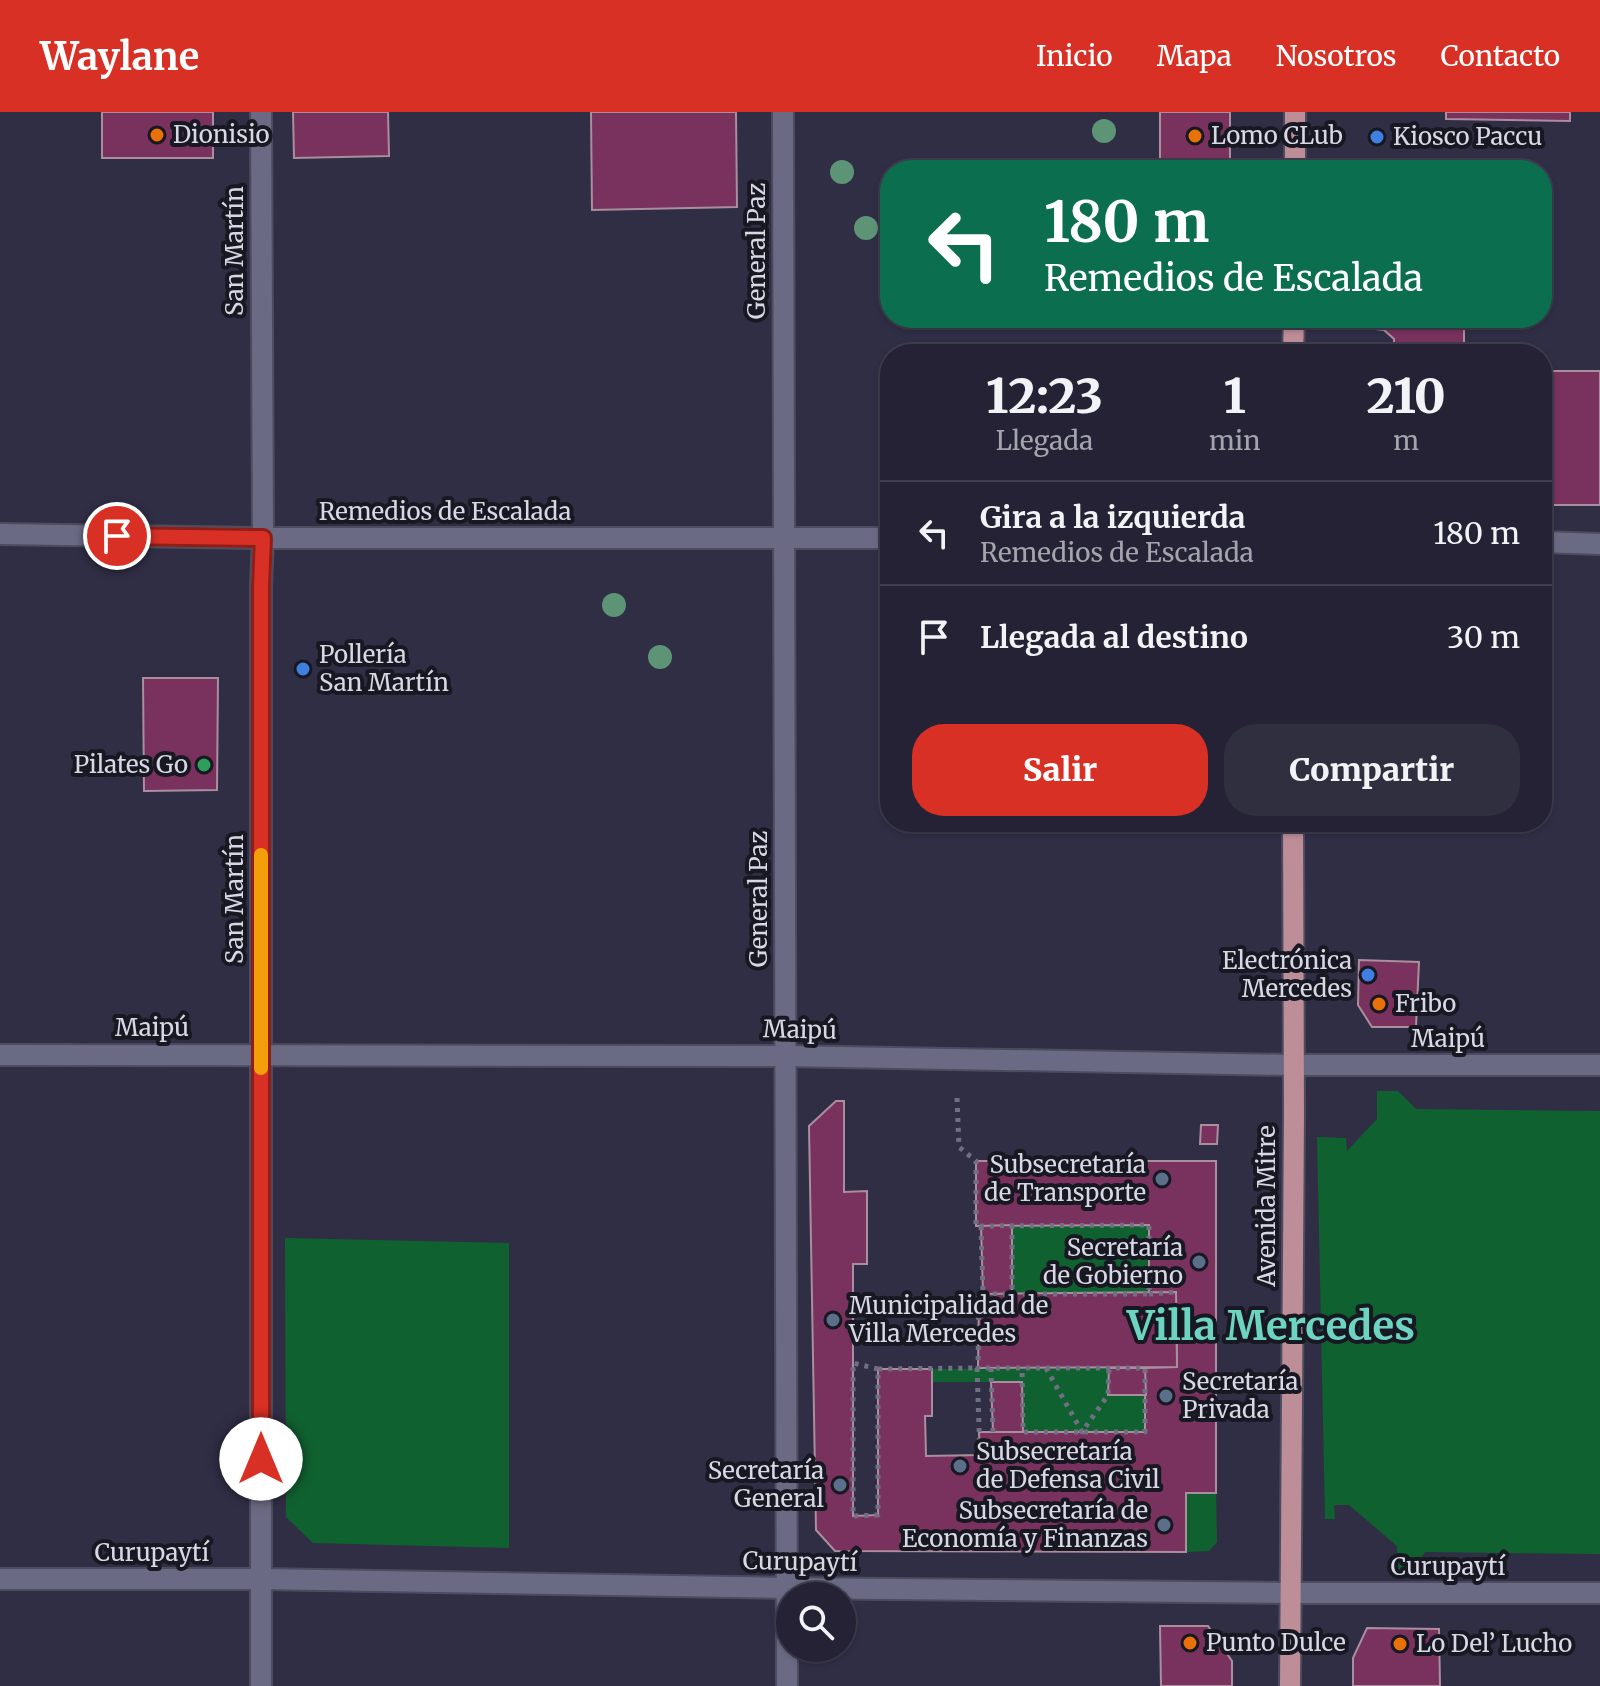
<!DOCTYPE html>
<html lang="es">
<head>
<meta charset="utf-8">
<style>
	body { margin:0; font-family:Merriweather,serif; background:#302f40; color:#f1f3f6; height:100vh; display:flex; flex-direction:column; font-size:30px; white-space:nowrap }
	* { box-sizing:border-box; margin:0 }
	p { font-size:26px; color:#a3a4ac }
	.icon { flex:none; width:44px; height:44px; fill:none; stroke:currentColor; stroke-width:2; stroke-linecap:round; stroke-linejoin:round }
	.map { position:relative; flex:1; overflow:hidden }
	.sheet { position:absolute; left:880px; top:232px; width:672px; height:488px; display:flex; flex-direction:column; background:#242234; border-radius:32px; box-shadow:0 2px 6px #0004,0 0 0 2px #413f4f }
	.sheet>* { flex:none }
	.hud { position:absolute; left:880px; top:48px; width:672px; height:168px; border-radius:32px; box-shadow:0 2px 6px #0004,0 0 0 2px #413f4f; background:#0b6e4f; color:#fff; overflow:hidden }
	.fabs { position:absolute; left:776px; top:1470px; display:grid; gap:16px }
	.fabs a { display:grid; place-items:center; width:80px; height:80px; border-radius:50%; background:#242234; box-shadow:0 2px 6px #0004,0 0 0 2px #413f4f; font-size:40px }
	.pin { position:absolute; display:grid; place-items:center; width:68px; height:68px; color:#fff; margin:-34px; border:4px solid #fff; border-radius:50%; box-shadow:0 2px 8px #0007 }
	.me { position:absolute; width:88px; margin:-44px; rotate:0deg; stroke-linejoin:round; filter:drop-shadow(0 0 6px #0008) }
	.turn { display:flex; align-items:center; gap:28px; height:168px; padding:0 32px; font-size:36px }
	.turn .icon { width:104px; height:104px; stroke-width:2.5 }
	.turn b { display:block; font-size:56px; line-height:68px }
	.eta { display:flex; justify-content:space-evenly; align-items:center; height:136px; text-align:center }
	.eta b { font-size:48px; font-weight:800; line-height:56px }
	.button { display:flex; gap:16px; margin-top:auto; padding:16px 32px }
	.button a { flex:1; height:92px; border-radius:32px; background:#d93025; color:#fff; font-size:32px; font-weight:800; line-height:92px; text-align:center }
	.button a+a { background:#302f40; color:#f1f3f6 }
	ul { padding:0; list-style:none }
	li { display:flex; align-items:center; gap:24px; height:104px; padding:0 32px; border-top:2px solid #413f4f }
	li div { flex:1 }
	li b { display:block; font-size:30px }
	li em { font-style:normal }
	header { display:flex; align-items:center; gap:48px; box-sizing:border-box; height:112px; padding:0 40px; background:#d93025; color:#fff }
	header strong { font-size:38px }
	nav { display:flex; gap:44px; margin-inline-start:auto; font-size:28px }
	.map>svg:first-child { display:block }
	.green { fill:#106130 }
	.building { fill:#79315e; stroke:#aa8e9d; stroke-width:2 }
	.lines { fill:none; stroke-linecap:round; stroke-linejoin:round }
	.minor-casing { stroke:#4d4c5f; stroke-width:24 }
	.major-casing { stroke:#4d4c5f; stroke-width:24 }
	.path { stroke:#716f83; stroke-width:5; stroke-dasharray:4 6; stroke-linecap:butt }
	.minor { stroke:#6b6a84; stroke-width:20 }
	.major { stroke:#bd8d98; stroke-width:20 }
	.tree { fill:#5c9475 }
	.route-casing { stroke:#8d1f18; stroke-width:20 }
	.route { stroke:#d93025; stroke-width:14 }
	.slow { stroke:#f59e0b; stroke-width:14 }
	.food-dot { fill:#e8710a; stroke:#181822; stroke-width:3 }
	.shop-dot { fill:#3f7fe0; stroke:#181822; stroke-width:3 }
	.leisure-dot { fill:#2e9e5b; stroke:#181822; stroke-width:3 }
	.service-dot { fill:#5c6f8a; stroke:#181822; stroke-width:3 }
	.labels { text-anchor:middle; stroke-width:8; stroke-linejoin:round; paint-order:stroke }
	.poi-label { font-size:24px; fill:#d7d7e5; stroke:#181822; text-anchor:start }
	.street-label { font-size:24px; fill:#d7d7e5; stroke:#181822 }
	.town-label { font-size:40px; font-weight:bold; fill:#6dd4c2; stroke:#181822 }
</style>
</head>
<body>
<header>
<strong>Waylane</strong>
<nav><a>Inicio</a><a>Mapa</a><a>Nosotros</a><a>Contacto</a></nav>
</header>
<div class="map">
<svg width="1600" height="1574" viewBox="0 0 1600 1574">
	<rect width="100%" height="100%" fill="#302e45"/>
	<!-- green -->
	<g class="green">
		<polygon points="1377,979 1398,979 1416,997 1600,999 1600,1442 1425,1440 1413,1459 1397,1458 1397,1434 1349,1393 1334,1393 1335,1407 1325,1407 1317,1025 1346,1026 1347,1039 1377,1007"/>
		<rect x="1012" y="1113" width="137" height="69"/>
		<polygon points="285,1126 509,1131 509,1436 313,1431 286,1405"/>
		<polygon points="1109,1256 1109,1283 1146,1283 1145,1320 1023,1320 1022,1270 932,1270 932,1257"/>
		<polygon points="1186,1381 1216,1381 1217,1430 1209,1439 1186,1440"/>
	</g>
	<!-- building -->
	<g class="building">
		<rect x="102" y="0" width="111" height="46"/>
		<polygon points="293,0 388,0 389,44 294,46"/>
		<polygon points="591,0 736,0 737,95 592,98"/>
		<polygon points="1160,0 1230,0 1230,48 1160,47"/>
		<polygon points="1446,0 1570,0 1570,9 1446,7"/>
		<polygon points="1230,48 1230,58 1011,58 1011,49"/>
		<polygon points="1368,206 1464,206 1464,242 1394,242 1394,227 1384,218 1368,216"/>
		<rect x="1542" y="259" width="58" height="134"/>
		<polygon points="143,566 218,566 217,678 144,679"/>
		<polygon points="1359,848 1419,850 1416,915 1372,915 1358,893"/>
		<polygon points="836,989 844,989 844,1080 867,1079 867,1152 853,1152 853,1404 878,1403 878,1257 932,1257 932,1304 925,1304 926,1344 980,1343 979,1320 1145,1320 1145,1256 1177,1255 1176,1180 1149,1182 1149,1113 976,1114 976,1049 1216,1049 1216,1381 1186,1381 1186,1440 835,1439 816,1418 809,1014"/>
		<polygon points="1201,1013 1218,1013 1217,1032 1200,1032"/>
		<polygon points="1012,1113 1012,1182 983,1182 981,1114"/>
		<polygon points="1176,1180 1177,1255 978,1256 979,1182"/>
		<polygon points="1109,1256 1145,1256 1146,1283 1108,1283"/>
		<polygon points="991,1270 1022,1270 1023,1320 993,1320"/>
		<polygon points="1160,1514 1208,1514 1232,1549 1232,1574 1161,1574"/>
		<polygon points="1367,1516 1439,1517 1440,1574 1353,1574 1353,1546"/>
	</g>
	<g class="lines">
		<defs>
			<g id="minor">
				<polyline points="261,0 263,426 261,474 261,1574"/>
				<polyline points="783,0 787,1574"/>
				<polyline points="0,422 263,426 890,426"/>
				<polyline points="1542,430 1600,432"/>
				<polyline points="0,943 785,944 1293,953 1600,953"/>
				<polyline points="0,1467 261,1467 787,1476 1290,1481 1600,1481"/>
			</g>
			<g id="major">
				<polyline points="1295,58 1295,0"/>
				<polyline points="1293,242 1294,206"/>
				<polyline points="1290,1574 1294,1001 1293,710"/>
			</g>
		</defs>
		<!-- minor casing -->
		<use href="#minor" class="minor-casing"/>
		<!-- major casing -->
		<use href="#major" class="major-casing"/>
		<!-- path -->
		<g class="path">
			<polyline points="957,986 959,1035 976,1049 976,1114 1149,1113 1149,1182 979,1182 978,1256 1145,1256 1145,1320 1023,1320 1022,1256"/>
			<polyline points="1012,1113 1012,1182"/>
			<polyline points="981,1114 983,1182"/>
			<polyline points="1149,1182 1176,1180"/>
			<polyline points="977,1256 980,1343"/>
			<polyline points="991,1256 993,1320"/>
			<polyline points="1046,1256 1082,1320 1108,1283 1109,1256"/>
			<polyline points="878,1257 853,1251 853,1404 878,1403 878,1257 978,1256"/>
		</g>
		<!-- minor -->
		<use href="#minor" class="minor"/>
		<!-- major -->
		<use href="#major" class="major"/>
	</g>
	<!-- trees -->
	<g class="tree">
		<circle cx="1104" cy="19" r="12"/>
		<circle cx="842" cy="60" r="12"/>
		<circle cx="866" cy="116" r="12"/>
		<circle cx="614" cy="493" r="12"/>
		<circle cx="660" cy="545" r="12"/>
	</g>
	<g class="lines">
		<defs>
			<polyline id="route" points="117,424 263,426 261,474 261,1347"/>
		</defs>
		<!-- route casing -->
		<use href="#route" class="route-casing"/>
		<!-- route -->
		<use href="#route" class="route"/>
		<!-- slow -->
		<polyline class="slow" points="261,956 261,743"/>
	</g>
	<!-- markers -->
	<g class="food-dot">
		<circle cx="157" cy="23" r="8"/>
		<circle cx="1195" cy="24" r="8"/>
		<circle cx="1379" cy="892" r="8"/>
		<circle cx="1190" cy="1531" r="8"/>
		<circle cx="1400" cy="1532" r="8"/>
	</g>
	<g class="shop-dot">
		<circle cx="1377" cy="25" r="8"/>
		<circle cx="303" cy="557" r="8"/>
		<circle cx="1368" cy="863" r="8"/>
	</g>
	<circle class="leisure-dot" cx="204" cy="653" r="8"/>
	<g class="service-dot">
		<circle cx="1162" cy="1067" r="8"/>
		<circle cx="1199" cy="1150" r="8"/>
		<circle cx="833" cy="1208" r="8"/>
		<circle cx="1166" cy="1284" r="8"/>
		<circle cx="960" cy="1354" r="8"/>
		<circle cx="840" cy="1373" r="8"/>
		<circle cx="1164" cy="1413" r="8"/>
	</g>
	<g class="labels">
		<!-- poi labels -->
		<g class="poi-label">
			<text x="173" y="31">Dionisio</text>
			<text x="1211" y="32">Lomo CLub</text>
			<text x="1393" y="33">Kiosco Paccu</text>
			<text x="319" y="551">Pollería<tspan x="319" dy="28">San Martín</tspan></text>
			<text x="188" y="661" text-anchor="end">Pilates Go</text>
			<text x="1352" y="857" text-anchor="end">Electrónica<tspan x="1352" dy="28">Mercedes</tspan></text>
			<text x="1395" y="900">Fribo</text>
			<text x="1146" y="1061" text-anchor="end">Subsecretaría<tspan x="1146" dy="28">de Transporte</tspan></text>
			<text x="1183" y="1144" text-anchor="end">Secretaría<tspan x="1183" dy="28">de Gobierno</tspan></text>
			<text x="849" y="1202">Municipalidad de<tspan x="849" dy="28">Villa Mercedes</tspan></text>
			<text x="1182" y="1278">Secretaría<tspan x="1182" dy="28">Privada</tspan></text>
			<text x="976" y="1348">Subsecretaría<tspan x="976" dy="28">de Defensa Civil</tspan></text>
			<text x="824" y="1367" text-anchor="end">Secretaría<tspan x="824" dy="28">General</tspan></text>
			<text x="1148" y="1407" text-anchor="end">Subsecretaría de<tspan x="1148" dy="28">Economía y Finanzas</tspan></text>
			<text x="1206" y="1539">Punto Dulce</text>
			<text x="1416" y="1540">Lo Del’ Lucho</text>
		</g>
		<!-- street labels -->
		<g class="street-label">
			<text transform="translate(235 139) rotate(-90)" y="8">San Martín</text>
			<text transform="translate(757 139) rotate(-90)" y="8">General Paz</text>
			<text x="445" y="408">Remedios de Escalada</text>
			<text transform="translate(235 787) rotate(-90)" y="8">San Martín</text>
			<text transform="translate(759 787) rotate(-90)" y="8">General Paz</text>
			<text x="152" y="924">Maipú</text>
			<text transform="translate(800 918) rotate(1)" y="8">Maipú</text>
			<text x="1448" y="935">Maipú</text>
			<text transform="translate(1267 1094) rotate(-90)" y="8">Avenida Mitre</text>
			<text x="152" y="1449">Curupaytí</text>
			<text transform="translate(800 1450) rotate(1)" y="8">Curupaytí</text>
			<text x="1448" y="1463">Curupaytí</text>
		</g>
		<!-- town labels -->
		<g class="town-label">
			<text x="1271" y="1228">Villa Mercedes</text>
		</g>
	</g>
</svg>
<div class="fabs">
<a><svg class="icon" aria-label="search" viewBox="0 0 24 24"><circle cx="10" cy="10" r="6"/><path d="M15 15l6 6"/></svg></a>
</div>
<div class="pin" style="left:117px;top:424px;background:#d93025"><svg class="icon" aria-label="arrive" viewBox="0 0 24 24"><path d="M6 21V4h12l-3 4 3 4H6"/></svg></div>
<svg class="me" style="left:261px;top:1347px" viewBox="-20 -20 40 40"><circle r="19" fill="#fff"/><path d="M0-13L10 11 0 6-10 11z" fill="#d93025"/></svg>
<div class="hud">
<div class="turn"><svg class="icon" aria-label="left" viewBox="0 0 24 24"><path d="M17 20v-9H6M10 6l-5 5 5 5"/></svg><div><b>180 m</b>Remedios de Escalada</div></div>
</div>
<section class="sheet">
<div class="eta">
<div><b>12:23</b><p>Llegada</p></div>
<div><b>1</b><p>min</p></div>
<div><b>210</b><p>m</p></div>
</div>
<ul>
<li><svg class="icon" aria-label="left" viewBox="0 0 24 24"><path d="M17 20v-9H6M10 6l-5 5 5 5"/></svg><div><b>Gira a la izquierda</b><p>Remedios de Escalada</p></div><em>180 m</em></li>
<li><svg class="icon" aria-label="arrive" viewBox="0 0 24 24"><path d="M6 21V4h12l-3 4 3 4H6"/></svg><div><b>Llegada al destino</b></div><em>30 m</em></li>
</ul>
<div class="button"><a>Salir</a><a>Compartir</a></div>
</section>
</div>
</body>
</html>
